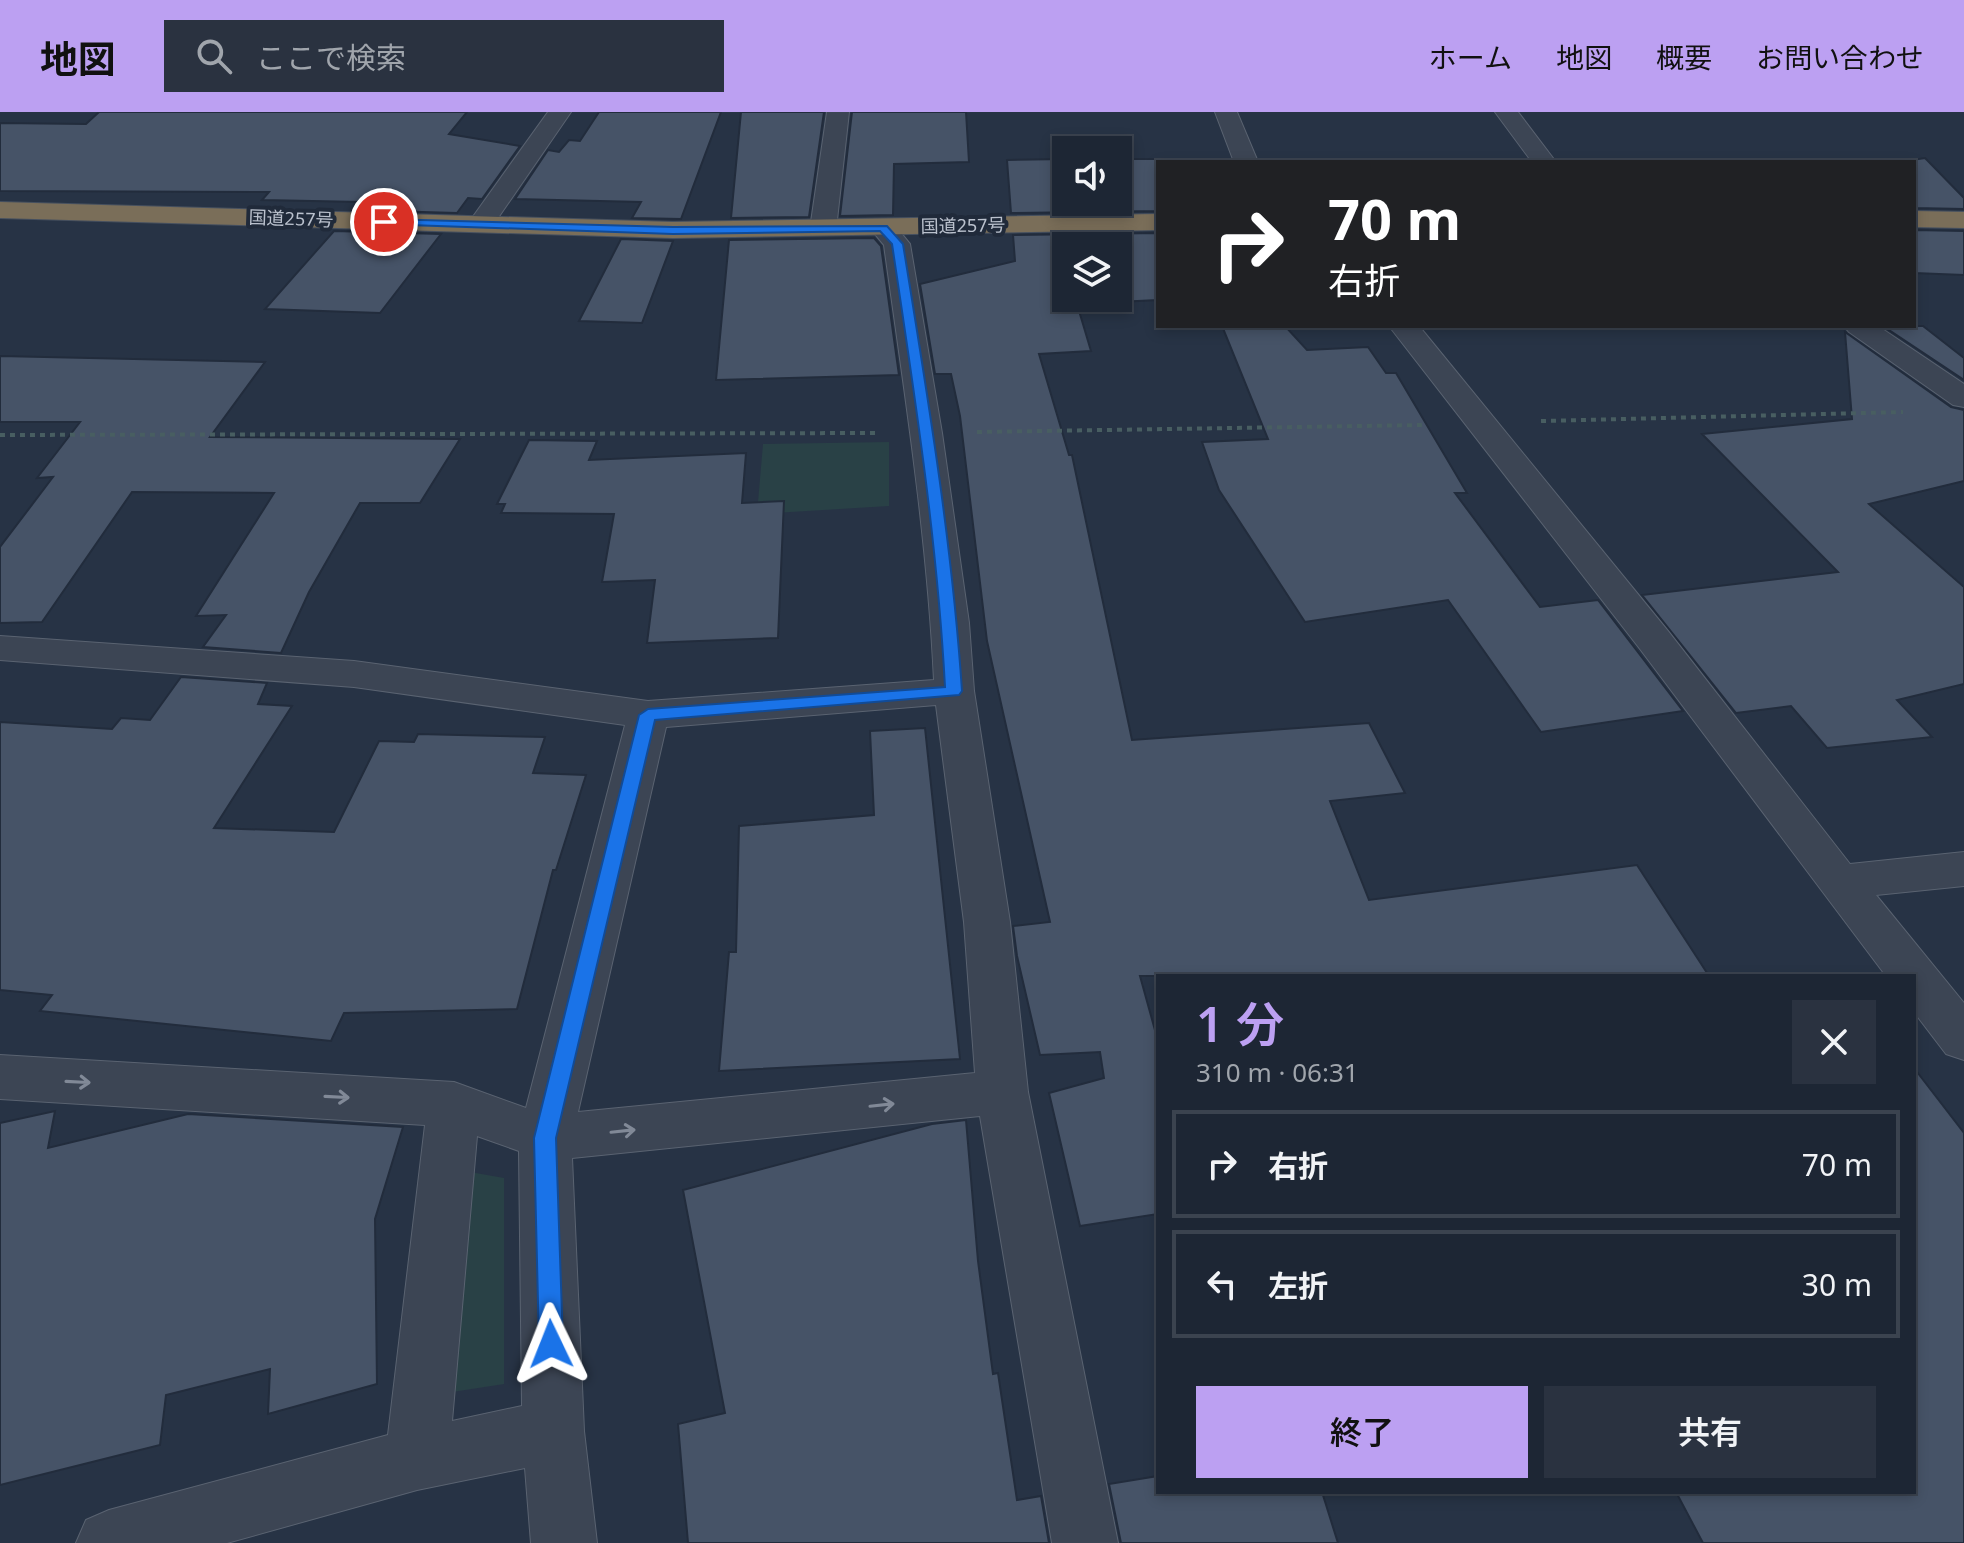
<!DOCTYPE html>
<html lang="ja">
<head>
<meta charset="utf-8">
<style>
	body { margin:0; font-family:"Noto Sans","Noto Sans JP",sans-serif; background:#2a3240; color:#f1f3f6; height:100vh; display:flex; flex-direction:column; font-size:30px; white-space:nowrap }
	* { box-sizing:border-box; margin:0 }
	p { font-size:26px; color:#a0a5ac }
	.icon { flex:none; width:44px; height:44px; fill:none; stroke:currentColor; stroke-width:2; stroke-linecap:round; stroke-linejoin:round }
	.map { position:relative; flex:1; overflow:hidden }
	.side { position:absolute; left:1156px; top:862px; width:760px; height:520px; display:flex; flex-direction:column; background:#1d2634; border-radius:0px; box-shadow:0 4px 12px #0003,0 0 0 2px #3b434f }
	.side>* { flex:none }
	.hud { position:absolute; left:1156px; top:48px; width:760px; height:168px; border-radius:0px; box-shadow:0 4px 12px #0003,0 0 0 2px #3b434f; background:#202124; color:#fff; overflow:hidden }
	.fabs { position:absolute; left:1052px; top:24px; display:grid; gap:16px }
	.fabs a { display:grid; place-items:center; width:80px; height:80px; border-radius:0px; background:#1d2634; box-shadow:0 4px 12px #0003,0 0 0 2px #3b434f; font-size:40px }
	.pin { position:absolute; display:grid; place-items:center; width:68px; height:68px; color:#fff; margin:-34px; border:4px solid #fff; border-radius:50%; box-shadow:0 2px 8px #0007 }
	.me { position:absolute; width:88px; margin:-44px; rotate:358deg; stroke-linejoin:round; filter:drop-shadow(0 0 6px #0008) }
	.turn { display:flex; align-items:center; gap:28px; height:168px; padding:0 40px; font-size:36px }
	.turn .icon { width:104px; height:104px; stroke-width:2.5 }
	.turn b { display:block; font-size:56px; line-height:68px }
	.round { display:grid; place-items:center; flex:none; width:84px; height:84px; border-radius:0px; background:#2a3240 }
	.head { display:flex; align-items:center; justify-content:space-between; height:136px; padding:0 40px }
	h1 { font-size:48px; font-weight:600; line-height:60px; color:#bca0f2 }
	.cta { display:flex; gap:16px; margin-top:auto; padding:16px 40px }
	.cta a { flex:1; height:92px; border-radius:0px; background:#bca0f2; color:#111; font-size:32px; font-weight:600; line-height:92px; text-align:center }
	.cta a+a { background:#2a3240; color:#f1f3f6 }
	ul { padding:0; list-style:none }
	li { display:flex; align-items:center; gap:24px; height:108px; margin:0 16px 12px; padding:0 24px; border:4px solid #3b434f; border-radius:0px }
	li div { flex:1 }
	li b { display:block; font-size:30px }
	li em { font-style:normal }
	header { display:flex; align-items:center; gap:48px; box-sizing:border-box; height:112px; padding:0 40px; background:#bca0f2; color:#111 }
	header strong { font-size:38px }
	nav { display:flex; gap:44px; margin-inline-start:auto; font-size:28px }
	.search { width:560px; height:72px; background:#2a3240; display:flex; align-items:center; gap:20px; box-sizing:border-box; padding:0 28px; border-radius:0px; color:#a0a5ac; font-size:30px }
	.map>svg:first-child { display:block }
	.green { fill:#294146 }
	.building { fill:#465367; stroke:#222c3c; stroke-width:2; fill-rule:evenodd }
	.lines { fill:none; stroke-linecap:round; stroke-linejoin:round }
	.minor-casing { stroke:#5a6371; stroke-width:2 }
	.highway-casing { stroke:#46505f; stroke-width:2 }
	.path { stroke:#485e61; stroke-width:4; stroke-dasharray:5 5; stroke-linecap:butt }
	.minor { fill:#3c4554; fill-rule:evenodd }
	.highway { fill:#7a6e59; fill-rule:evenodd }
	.oneway { stroke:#818997 }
	.route { fill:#1a73e8; stroke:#114b97; stroke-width:2 }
	.labels { text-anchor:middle; stroke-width:8; stroke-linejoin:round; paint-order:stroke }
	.far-street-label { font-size:18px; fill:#bac1cd; stroke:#202a3a }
</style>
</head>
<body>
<header>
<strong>地図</strong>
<div class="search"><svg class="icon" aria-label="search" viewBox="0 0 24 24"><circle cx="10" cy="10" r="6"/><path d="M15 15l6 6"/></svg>ここで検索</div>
<nav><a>ホーム</a><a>地図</a><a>概要</a><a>お問い合わせ</a></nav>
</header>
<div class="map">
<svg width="1964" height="1431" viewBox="0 0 1964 1431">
	<rect width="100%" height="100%" fill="#273345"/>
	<!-- green -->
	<g class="green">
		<polygon points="889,330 889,394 757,402 763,332"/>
		<polygon points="470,1060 504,1066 504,1272 452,1280"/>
	</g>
	<!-- building -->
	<g class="building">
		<polygon points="99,0 467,0 449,22 520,34 482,87 468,86 457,101 353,98 360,90 262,88 269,80 0,79 0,11 86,12"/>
		<polygon points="599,0 721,0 681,107 632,106 641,90 515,87 548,38 559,40 569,28 580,29"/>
		<polygon points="741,0 824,0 809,105 731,106"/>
		<polygon points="852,0 966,0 969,50 894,52 893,103 840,104"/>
		<polygon points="1925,46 1964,86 1964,97 1914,96 1914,50 1899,50"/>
		<polygon points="1066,47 1066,90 1118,90 1118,47 1158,47 1158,99 1011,101 1007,48"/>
		<polygon points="1914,118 1964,119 1964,163 1914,161"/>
		<polygon points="334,119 441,122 380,201 265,197"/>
		<path d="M 1158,121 L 1158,188 L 1077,192 L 1091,239 L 1039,242 L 1069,343 L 1072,343 L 1132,628 L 1369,611 L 1405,681 L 1330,689 L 1369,788 L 1637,753 L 1709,864 L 1140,864 L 1158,929 L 1158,1102 L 1080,1114 L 1049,981 L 1104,966 L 1100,940 L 1040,943 L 1017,844 L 1013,814 L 1050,810 L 987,529 L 960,304 L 951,262 L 935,262 L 920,172 L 1015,149 L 1013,123 ZM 1066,134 L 1118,134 L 1118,186 L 1066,186 Z"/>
		<polygon points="874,126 881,134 899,263 716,268 729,128"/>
		<polygon points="621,127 673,129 642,211 579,209"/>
		<polygon points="1222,214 1285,214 1307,238 1368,235 1386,261 1396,261 1467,381 1455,381 1540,495 1598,488 1683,599 1541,620 1448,488 1305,510 1219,378 1202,330 1268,327"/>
		<polygon points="1883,214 1923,214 1964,246 1964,268"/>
		<polygon points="1845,220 1951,295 1964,298 1964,369 1869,392 1964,475 1964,572 1897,588 1932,625 1827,636 1791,594 1736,601 1642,483 1838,460 1702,322 1852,307"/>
		<polygon points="0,244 265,250 210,325 460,327 420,391 360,391 309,480 281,541 203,535 226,503 196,504 274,381 132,380 42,510 0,511 0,435 53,365 37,366 80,310 0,310"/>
		<polygon points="529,328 597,329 589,348 746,341 742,391 784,389 778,526 647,531 655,468 602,470 614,402 501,401 505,392 497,392"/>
		<polygon points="181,565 267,571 258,592 292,594 214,716 334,720 379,629 414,630 418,622 545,625 533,661 586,663 556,758 553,758 517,897 344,901 331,929 40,899 52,883 0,878 0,610 112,617 121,606 150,608"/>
		<polygon points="925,616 960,947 719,959 729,840 736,840 739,714 874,703 870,619"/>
		<polygon points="1914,956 1964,1021 1964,1431 1703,1431 1676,1380 1914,1380"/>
		<polygon points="55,999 48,1036 188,1002 403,1015 375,1107 377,1272 268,1302 270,1257 166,1283 160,1333 0,1373 0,1011"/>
		<polygon points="966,1008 978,1149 993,1262 998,1261 1017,1388 1041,1384 1049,1431 688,1431 678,1312 725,1301 683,1078 932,1012"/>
		<polygon points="1158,1364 1158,1380 1322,1380 1338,1431 1121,1431 1109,1372"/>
	</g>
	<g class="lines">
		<defs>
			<g id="minor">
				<polygon points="548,0 571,0 489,119 471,119 467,113"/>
				<polygon points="827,0 849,0 836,117 832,123 814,123 810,117"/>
				<polygon points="1215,0 1237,0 1258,50 1234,50"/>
				<polygon points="1495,0 1518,0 1556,50 1532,50"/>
				<path d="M 883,108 L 892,110 L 910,132 L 942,321 L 969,511 L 974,579 L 1010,810 L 1028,980 L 1118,1431 L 1052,1431 L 980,1004 L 572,1046 L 584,1319 L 597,1431 L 531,1431 L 525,1356 L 417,1378 L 227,1431 L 76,1431 L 86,1408 L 109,1398 L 388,1323 L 425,1013 L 0,987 L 0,943 L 454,970 L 526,996 L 625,613 L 354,575 L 0,548 L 0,524 L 354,549 L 648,589 L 934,568 C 927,422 904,277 884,133 L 870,116 L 874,110 ZM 936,593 L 964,810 L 975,961 L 578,1000 L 666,615 ZM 477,1024 L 519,1039 L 522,1294 L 452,1309 Z"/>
				<polygon points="1389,214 1419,214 1668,519 1850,752 1964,740 1964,774 1876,783 1964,891 1964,948 1946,942 1914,900 1914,864 1886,864 1640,537"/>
				<polygon points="1844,214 1878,214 1964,272 1964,295 1953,293 1849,220"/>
			</g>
			<g id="highway">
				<polygon points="0,90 673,110 1158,102 1158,118 673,126 0,106"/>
				<polygon points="1914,99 1964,100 1964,116 1914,115"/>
			</g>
		</defs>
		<!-- minor casing -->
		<use href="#minor" class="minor-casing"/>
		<!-- highway casing -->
		<use href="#highway" class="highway-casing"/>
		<!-- path -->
		<g class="path">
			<polyline points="1541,309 1903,300"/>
			<polyline points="977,320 1423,313"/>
			<polyline points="0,323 875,321"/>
		</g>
		<!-- minor -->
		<use href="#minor" class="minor"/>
		<!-- highway -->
		<use href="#highway" class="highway"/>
	</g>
	<!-- one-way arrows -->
	<defs><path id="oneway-shaft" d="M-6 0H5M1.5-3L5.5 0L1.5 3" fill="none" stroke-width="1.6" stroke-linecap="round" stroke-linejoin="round" transform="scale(2)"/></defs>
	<g class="oneway">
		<use href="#oneway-shaft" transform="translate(78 970) rotate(3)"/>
		<use href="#oneway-shaft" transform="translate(337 985) rotate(3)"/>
		<use href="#oneway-shaft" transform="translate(882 993) rotate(-6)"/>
		<use href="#oneway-shaft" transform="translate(623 1019) rotate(-6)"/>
	</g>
	<!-- route -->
	<path class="route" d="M 384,107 L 673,115 L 887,114 L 903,132 C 927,280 952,429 962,579 L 959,583 L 655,608 L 556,1026 L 563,1232 L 559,1240 L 551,1243 L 542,1240 L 539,1232 L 534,1026 L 639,603 L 648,597 L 945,575 C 937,426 914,279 892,132 L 880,119 L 673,122 L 380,112 L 380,108 Z"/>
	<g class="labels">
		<!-- far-street labels -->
		<g class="far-street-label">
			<text transform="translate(291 107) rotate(2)" y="6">国道257号</text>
			<text transform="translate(963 114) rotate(-1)" y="6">国道257号</text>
		</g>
	</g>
</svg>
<div class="fabs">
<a><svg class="icon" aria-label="sound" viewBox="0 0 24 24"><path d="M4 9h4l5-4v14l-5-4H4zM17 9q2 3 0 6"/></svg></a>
<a><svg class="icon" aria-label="layers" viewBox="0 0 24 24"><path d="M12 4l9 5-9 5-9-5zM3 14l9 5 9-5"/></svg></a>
</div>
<div class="pin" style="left:384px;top:110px;background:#d93025"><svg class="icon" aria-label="arrive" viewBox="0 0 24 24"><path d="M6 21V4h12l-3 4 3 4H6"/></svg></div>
<svg class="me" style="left:551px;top:1232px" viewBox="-20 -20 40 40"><path d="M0-17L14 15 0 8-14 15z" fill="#1a73e8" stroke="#fff" stroke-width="4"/></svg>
<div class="hud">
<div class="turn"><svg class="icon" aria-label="right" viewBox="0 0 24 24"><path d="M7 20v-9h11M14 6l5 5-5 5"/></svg><div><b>70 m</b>右折</div></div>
</div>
<section class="side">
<div class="head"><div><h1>1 分</h1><p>310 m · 06:31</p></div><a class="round"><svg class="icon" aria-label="close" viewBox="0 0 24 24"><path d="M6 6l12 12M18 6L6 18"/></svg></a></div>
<ul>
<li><svg class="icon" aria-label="right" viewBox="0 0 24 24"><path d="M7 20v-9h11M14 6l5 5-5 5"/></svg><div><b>右折</b></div><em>70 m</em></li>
<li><svg class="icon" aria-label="left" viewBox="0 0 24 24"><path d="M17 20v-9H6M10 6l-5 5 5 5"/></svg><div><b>左折</b></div><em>30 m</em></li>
</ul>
<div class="cta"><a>終了</a><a>共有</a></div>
</section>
</div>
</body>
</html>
